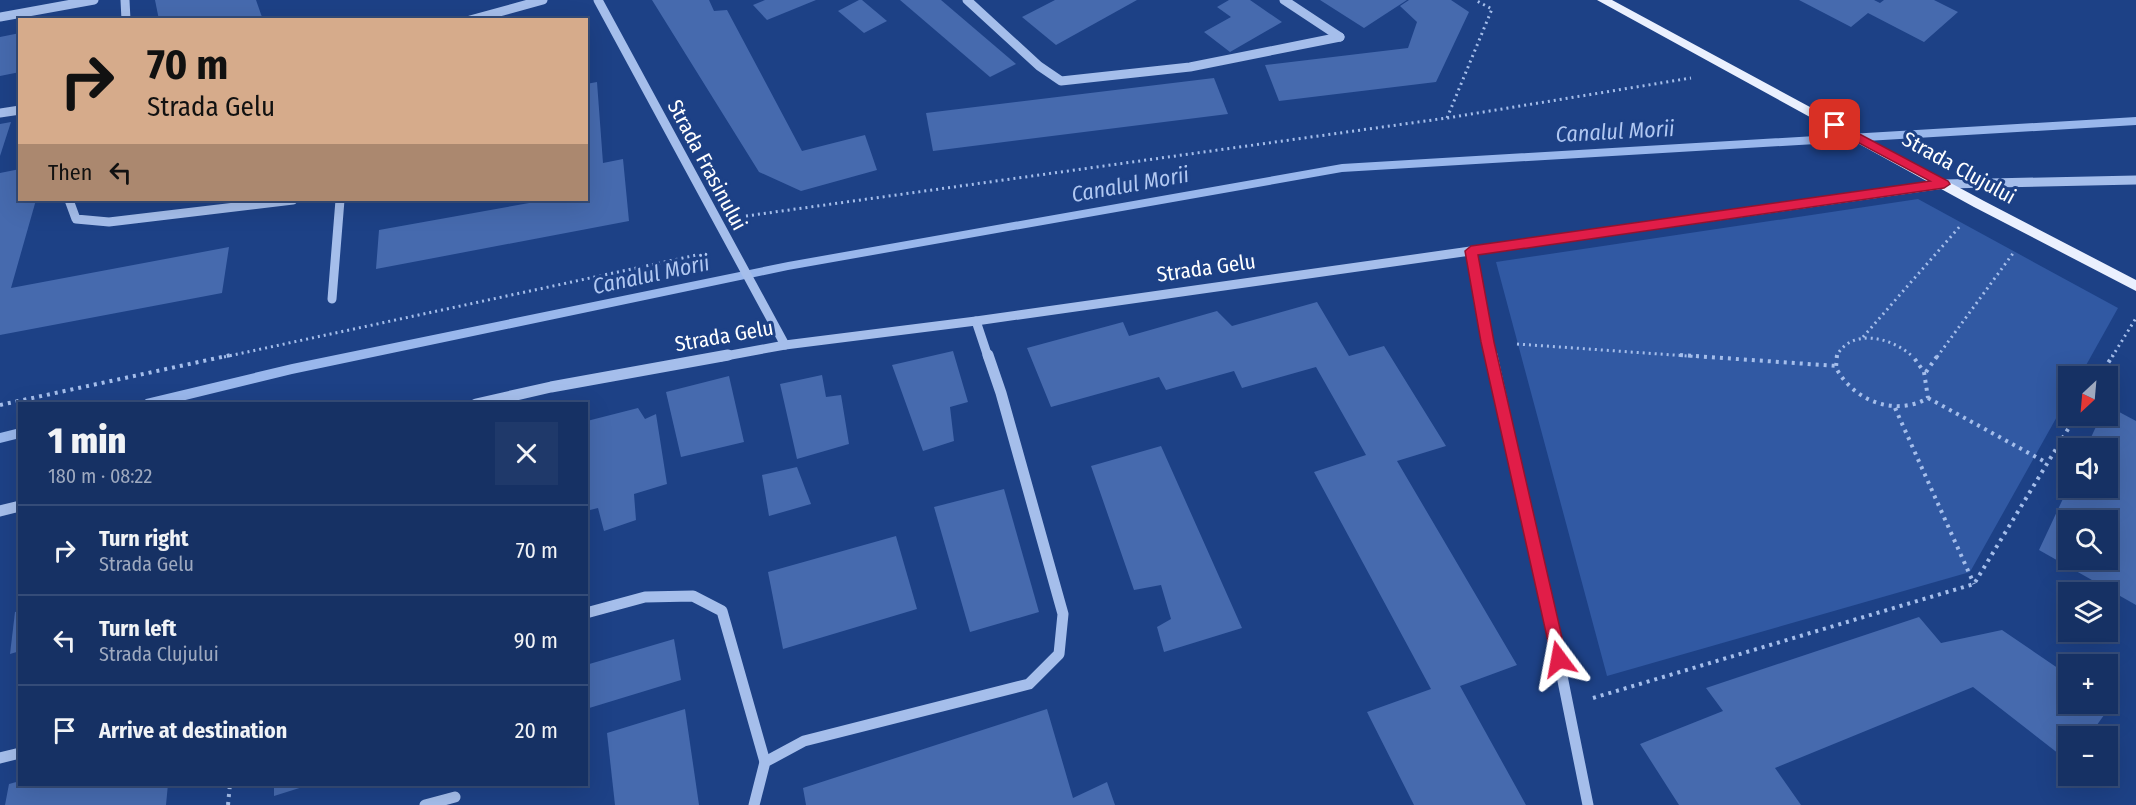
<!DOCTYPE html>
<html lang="en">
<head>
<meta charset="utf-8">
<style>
	body { margin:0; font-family:"Fira Sans Condensed",sans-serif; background:#1f396a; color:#f1f3f6; height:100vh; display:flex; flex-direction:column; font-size:22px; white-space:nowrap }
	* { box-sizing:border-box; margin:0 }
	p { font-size:20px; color:#9ea9bf }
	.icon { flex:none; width:33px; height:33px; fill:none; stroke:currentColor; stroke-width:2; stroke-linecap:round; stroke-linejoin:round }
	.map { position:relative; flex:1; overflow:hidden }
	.details { position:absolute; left:18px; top:402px; width:570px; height:384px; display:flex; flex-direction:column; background:#163164; border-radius:0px; box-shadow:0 6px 24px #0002,0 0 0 2px #354c78 }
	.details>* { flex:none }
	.hud { position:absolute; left:18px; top:18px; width:570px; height:183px; border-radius:0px; box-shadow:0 6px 24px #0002,0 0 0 2px #354c78; background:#d6ab8b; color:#111; overflow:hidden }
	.needle { width:39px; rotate:206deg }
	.tools { position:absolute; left:2058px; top:366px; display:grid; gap:12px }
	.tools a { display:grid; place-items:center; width:60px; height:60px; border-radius:0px; background:#163164; box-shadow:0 6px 24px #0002,0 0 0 2px #354c78; font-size:30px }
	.pin { position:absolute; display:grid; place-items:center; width:51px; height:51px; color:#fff; margin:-26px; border-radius:12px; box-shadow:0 3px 9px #0006 }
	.me { position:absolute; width:66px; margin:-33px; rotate:347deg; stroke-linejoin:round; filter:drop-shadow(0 0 4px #0008) }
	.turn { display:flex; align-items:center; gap:21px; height:126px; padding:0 30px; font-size:27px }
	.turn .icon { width:78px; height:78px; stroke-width:2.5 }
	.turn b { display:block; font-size:42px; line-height:51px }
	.then { display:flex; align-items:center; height:57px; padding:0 30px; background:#0003; gap:12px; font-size:22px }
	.round { display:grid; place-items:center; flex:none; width:63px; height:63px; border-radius:0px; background:#1f396a }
	.overview { display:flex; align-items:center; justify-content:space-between; height:102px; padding:0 30px }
	h1 { font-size:36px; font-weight:800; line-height:45px }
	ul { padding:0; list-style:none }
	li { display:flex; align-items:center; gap:18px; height:90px; padding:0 30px; border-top:2px solid #354c78 }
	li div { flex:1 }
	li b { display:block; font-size:22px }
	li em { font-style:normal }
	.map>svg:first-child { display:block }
	.green { fill:#3159a3 }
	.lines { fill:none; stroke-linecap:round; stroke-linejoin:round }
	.stream { fill:#99b7ec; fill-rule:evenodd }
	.building { fill:#466aae; fill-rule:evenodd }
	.path-far1 { stroke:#a5beeb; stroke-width:3; stroke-dasharray:2 4; stroke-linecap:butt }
	.path { stroke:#a5beeb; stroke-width:4; stroke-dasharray:3 5; stroke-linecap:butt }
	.minor-far1 { stroke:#a5beeb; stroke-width:9 }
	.minor { stroke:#a5beeb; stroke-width:11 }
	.major { fill:#eaf0fe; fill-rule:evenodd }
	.route { fill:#e11d48; stroke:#92132f; stroke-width:1.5 }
	.labels { text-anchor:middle; stroke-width:6; stroke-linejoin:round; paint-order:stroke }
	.street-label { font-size:21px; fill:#fff; stroke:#1d4186 }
	.water-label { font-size:22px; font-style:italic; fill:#b1c8f2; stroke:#1d4186 }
</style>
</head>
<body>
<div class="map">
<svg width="2136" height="805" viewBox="0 0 2136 805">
	<rect width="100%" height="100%" fill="#1d4186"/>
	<!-- green -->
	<polygon class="green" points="1918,199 2118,308 2080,376 2068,376 2068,397 1970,572 1607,676 1496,262"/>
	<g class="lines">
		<!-- stream -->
		<g class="stream">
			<polygon points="2136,117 2136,125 1342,172 788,270 292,374 169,404 140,404 146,399 292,364 788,262 1342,164"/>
			<polygon points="20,428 20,438 0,443 0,433"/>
		</g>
	</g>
	<!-- building -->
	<g class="building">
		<polygon points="155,0 256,0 263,20 159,20"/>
		<polygon points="652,0 709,0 714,11 727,10 802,151 865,135 877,170 801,191 759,172"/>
		<polygon points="765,0 816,0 767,20 753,5"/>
		<polygon points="859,0 862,0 887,21 864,33 838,11"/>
		<polygon points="900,0 941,0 1016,64 990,77"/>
		<polygon points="1055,0 1137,0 1056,45 1022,17"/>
		<polygon points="1229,0 1250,0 1282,22 1230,52 1204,32 1231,17 1217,7"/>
		<polygon points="1320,0 1407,0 1364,28"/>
		<polygon points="1409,0 1451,0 1469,12 1436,82 1279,101 1265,65 1408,48 1417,22 1400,6"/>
		<polygon points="1799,0 1874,0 1880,3 1884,0 1934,0 1958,12 1924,42 1868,13 1851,27"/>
		<polygon points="20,33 20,72 0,76 0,37"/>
		<polygon points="1214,78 1228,114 933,151 926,113"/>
		<polygon points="597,82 603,163 623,159 629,221 376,269 379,230 546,200 586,200 586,84"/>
		<polygon points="11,122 0,156 0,124"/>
		<polygon points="20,169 20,200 36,200 11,288 229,247 222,293 0,335 0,173"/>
		<polygon points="1317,302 1349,356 1384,346 1446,446 1397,461 1517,665 1460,686 1526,805 1414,805 1367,712 1431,689 1314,472 1366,455 1316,367 1242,388 1234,371 1166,390 1159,377 1051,407 1027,348 1123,322 1129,336 1217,311 1232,326"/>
		<polygon points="953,351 968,402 950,407 954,441 923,451 892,365"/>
		<polygon points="822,375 826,397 841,395 849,444 797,459 780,384"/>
		<polygon points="729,376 744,442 681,457 666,392"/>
		<path d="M 2108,406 L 2136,421 L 2136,605 L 2039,550 L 2068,488 L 2108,488 L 2108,448 L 2086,448 L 2101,416 L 2108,416 ZM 2068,520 L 2108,520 L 2108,560 L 2068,560 Z"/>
		<polygon points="638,408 645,419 656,414 667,484 634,494 636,520 604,531 598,508 586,511 587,421"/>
		<polygon points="1161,446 1242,628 1164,652 1157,627 1171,619 1161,585 1134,590 1091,466"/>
		<polygon points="797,467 811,504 769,516 762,475"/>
		<polygon points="1004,489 1039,612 970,632 934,507"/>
		<polygon points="896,536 917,609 783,649 768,572"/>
		<polygon points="20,611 20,651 10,654 15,612"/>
		<polygon points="1919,617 1941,643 2002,630 2068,675 2068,704 2108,704 2108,702 2112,704 2089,736 2068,736 2068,761 1973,687 1775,768 1801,805 1679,805 1640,744 1723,711 1706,688"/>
		<polygon points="674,639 681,680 586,709 586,665"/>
		<polygon points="685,709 699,805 615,805 607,733"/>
		<polygon points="1047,709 1073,798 1107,782 1115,805 806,805 803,788"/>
		<polygon points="20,781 20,784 168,784 166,805 5,805 9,784"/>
		<polygon points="274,784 309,784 309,785 274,796"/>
	</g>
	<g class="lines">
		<!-- path-far1 -->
		<g class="path-far1">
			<polyline points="1447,118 1492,9 1475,0"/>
			<polyline points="746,216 1447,118 1691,78"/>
			<polyline points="1863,337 1961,225"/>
			<polyline points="1517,344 1702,357"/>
			<polyline points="224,357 706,253"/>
			<path d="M 1836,357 C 1851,327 1892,337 1913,357"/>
			<polyline points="1937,357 2014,252"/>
			<polyline points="2112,357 2136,318"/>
		</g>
		<!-- path -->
		<g class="path">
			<polyline points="1680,355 1837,366"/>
			<path d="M 1837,355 L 1836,368 C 1854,401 1895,417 1928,398 L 1924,372 L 1912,355"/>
			<polyline points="1926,372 1938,355"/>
			<polyline points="2100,376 2113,355"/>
			<polyline points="1928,398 2047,463"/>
			<polyline points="0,405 231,355"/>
			<polyline points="1895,408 1974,584"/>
			<polyline points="1593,698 1974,584 2076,416"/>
			<polyline points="228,805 230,784"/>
		</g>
		<!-- minor-far1 -->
		<g class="minor-far1">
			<polyline points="125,0 126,20"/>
			<polyline points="598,0 785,345"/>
			<polyline points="967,0 1039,66 1061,81 1190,67 1340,37"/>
			<polyline points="1284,0 1340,37"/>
			<polyline points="0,17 94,0"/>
			<polyline points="470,20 543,0"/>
			<polyline points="0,113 20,110"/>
			<polyline points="69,200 76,219 109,222 293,200"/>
			<polyline points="1471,251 1492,357"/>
			<polyline points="332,299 340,200"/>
			<polyline points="976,321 988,357"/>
			<polyline points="720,357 785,345 976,321 1944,184 2136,180"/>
		</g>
		<!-- minor -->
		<g class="minor">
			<polyline points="1492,355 1560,666 1588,805"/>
			<polyline points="476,404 551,387 728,355"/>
			<polyline points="0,511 20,506"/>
			<polyline points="586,613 645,597 693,596 722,611 765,762"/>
			<polyline points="0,758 20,753"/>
			<polyline points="425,805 455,797"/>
			<polyline points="754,805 765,762 804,741 1029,684 1059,654 1063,614 1001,393 988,355"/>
		</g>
		<!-- major -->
		<polygon class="major" points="1597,0 1612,0 1984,201 2136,280 2136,291 1974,207"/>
	</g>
	<!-- route -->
	<polygon class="route" points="1835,121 1948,181 1950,184 1944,188 1478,255 1494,342 1567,659 1564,664 1559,666 1553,664 1481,342 1465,251 1471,246 1930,181 1831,128 1830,125"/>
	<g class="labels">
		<!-- street labels -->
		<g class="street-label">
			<text transform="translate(707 165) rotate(62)" y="7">Strada Frasinului</text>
			<text transform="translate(1959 168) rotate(29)" y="7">Strada Clujului</text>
			<text transform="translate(1206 268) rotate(-8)" y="7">Strada Gelu</text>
			<text transform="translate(724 336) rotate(-10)" y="7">Strada Gelu</text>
		</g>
		<!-- water labels -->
		<g class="water-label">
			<text transform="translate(1615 131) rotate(-3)" y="8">Canalul Morii</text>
			<text transform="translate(1130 184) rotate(-10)" y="8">Canalul Morii</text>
			<text transform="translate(651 274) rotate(-12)" y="8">Canalul Morii</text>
		</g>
	</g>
</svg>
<div class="tools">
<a><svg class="needle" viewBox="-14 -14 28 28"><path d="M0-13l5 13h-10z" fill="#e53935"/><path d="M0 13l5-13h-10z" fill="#9ea9bf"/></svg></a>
<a><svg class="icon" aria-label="sound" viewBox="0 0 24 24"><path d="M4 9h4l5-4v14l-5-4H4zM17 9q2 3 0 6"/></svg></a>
<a><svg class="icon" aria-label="search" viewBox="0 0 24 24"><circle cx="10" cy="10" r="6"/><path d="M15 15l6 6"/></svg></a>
<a><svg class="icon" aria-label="layers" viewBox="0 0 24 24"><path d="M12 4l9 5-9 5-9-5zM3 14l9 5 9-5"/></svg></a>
<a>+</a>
<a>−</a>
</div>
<div class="pin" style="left:1835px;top:125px;background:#d93025"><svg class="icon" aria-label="arrive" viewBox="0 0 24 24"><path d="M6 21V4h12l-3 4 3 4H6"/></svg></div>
<svg class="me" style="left:1559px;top:659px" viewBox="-20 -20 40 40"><path d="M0-17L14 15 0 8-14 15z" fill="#e11d48" stroke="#fff" stroke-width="4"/></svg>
<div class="hud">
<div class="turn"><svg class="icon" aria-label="right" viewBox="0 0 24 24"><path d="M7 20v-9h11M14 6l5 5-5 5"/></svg><div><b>70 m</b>Strada Gelu</div></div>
<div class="then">Then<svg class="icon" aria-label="left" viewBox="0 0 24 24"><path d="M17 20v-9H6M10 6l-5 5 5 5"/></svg></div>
</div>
<section class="details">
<div class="overview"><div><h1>1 min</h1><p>180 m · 08:22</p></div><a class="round"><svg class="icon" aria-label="close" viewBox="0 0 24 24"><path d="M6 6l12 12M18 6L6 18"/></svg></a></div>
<ul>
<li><svg class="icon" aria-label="right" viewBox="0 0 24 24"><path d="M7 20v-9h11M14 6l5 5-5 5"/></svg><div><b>Turn right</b><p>Strada Gelu</p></div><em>70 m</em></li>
<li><svg class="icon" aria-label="left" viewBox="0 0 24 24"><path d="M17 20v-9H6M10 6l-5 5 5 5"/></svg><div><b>Turn left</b><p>Strada Clujului</p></div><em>90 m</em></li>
<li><svg class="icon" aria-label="arrive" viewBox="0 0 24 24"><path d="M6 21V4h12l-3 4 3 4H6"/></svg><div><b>Arrive at destination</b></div><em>20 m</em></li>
</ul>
</section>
</div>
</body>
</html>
